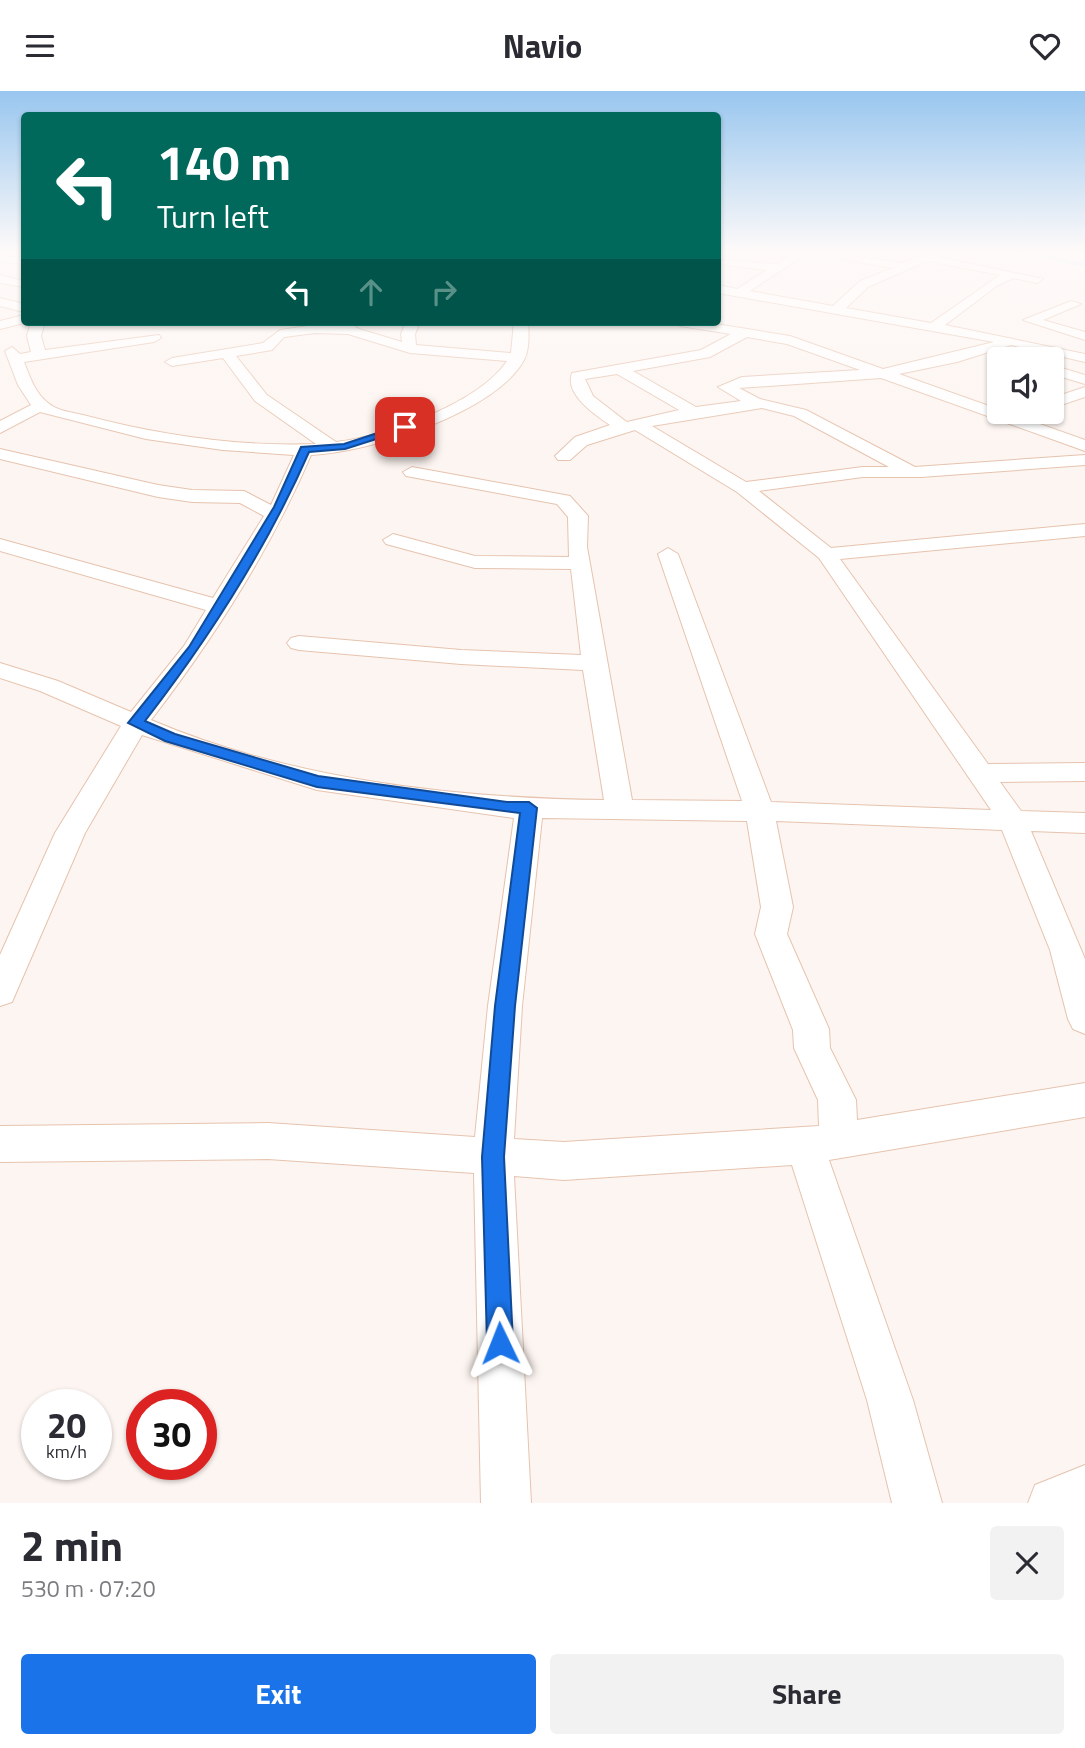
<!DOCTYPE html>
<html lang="en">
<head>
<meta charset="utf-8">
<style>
	body { margin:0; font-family:"Titillium Web",sans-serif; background:#f2f2f3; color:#2b2b33; height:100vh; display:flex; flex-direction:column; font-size:26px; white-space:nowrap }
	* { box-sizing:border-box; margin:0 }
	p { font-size:23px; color:#7c7c81 }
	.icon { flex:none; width:38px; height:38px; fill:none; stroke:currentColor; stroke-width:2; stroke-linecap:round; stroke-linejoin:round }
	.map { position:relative; height:1412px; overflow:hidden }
	.side { display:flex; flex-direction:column; background:#fff; flex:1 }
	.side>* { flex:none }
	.hud { position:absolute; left:21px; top:21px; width:700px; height:214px; border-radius:7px; box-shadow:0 2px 5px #0004; background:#00695c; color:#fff; overflow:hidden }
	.buttons { position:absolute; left:987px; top:256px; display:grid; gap:14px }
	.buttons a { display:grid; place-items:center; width:77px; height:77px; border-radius:7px; background:#fff; box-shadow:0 2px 5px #0004; font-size:35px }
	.speed { position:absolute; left:21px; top:1298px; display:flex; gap:14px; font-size:35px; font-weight:700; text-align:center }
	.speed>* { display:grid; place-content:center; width:91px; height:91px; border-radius:50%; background:#fff; box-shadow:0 2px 5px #0004; line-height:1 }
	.speed small { font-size:18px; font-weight:400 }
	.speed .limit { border:10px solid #d22; background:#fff; color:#111 }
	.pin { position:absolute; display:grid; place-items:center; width:60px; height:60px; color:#fff; margin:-30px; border-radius:14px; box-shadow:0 4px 10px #0006 }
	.me { position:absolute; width:77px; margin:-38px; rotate:358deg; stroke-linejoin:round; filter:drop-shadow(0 0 5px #0008) }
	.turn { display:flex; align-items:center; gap:24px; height:147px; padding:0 21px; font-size:32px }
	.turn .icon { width:91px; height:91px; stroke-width:2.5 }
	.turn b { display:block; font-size:49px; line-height:60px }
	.lanes { display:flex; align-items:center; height:66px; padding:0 21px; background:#0003; justify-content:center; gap:35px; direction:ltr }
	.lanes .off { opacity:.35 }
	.round { display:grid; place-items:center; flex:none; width:74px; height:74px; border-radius:7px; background:#f2f2f3 }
	.headline { display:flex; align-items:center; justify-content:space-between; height:119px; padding:0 21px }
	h1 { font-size:42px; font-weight:700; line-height:52px }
	.primary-button { display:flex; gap:14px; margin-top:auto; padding:14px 21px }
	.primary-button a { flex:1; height:80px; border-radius:7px; background:#1a73e8; color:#fff; font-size:28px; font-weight:700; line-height:80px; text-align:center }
	.primary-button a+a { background:#f2f2f3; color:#2b2b33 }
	header { display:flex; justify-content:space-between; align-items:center; height:91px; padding:0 21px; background:#fff; font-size:32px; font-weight:700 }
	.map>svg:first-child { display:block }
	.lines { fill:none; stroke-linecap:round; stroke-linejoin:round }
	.stream { stroke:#c0e1fa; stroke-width:3.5 }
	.minor-casing { stroke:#e6c3ae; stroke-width:2 }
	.minor { fill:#fff; fill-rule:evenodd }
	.route { fill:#1a73e8; stroke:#114b97; stroke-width:2 }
</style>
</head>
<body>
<header><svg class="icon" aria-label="menu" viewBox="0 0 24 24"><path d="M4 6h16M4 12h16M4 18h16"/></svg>Navio<svg class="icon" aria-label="heart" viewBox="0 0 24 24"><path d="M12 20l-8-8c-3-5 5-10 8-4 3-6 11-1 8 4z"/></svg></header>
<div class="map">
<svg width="1085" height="1412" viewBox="0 0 1085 1412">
	<rect width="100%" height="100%" fill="#fdf5f1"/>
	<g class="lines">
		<!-- stream -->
		<polyline class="stream" points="1016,160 1085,174"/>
		<defs>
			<g id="minor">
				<path d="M 798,160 L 810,160 L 750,200 L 833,215 L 860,190 L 893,177 L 842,168 L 842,164 L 904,172 L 922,164 L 910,160 L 934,160 L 941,163 L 938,166 L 1043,188 L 1037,192 L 1014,187 L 998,194 L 945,234 L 1085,263 L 1085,271 L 1011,254 L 957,271 L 899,283 L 1085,349 L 1085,360 L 881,287 L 739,297 L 760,308 L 806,319 L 915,376 L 1085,364 L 1085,374 L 921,386 L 863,386 L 759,400 L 831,457 L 1085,433 L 1085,445 L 840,468 L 988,673 L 1085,672 L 1085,690 L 1000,691 L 1021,720 L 1085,722 L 1085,742 L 1031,740 L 1085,868 L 1085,943 L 1073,938 L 1068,928 L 1050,859 L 1002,739 L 776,730 L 793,816 L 787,843 L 829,938 L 830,957 L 856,1009 L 857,1029 L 1085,992 L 1085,1026 L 829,1069 L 913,1309 L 942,1412 L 892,1412 L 867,1309 L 792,1074 L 564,1089 L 514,1085 L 531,1412 L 481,1412 L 474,1082 L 268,1068 L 0,1071 L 0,1035 L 268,1032 L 475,1046 L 488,915 L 514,727 L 317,699 L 142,644 L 85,742 L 12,911 L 0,915 L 0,864 L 55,742 L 121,635 L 40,600 L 0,587 L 0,572 L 58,590 L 131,621 L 184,555 L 206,519 L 0,460 L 0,448 L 213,507 L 264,425 L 240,412 L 192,411 L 158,406 L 0,368 L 0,358 L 158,394 L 192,399 L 244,400 L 271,414 L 294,364 L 223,359 L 146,348 L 40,321 L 0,342 L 0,330 L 31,314 L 18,294 L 5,260 L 12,256 L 20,263 L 31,261 L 27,245 L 31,231 L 45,231 L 41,245 L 45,259 L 159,244 L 161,247 L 154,251 L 24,271 C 30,286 35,302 48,312 C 57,320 71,321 83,324 C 158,344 239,356 316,353 L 255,310 L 223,267 L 172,275 L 165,271 L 172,267 L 263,252 L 280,239 L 315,234 L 343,235 L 345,231 L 359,231 L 355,236 L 359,238 L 402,251 L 401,243 L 406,231 L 420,231 L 415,243 L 416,254 L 511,262 L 514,231 L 528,231 C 529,242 529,258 525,267 C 499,321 367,362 311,364 C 270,459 215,546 151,629 C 292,689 453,707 604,709 L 583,579 L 461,573 L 299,559 L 291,557 L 287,552 L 291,547 L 299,545 L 461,559 L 581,564 L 571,478 L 475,477 L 386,453 L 383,449 L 393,443 L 475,465 L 569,466 L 568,426 L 557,413 L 406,385 L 403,381 L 412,376 L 570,405 L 588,425 L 587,456 L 632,709 L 742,710 L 658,463 L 668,457 L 678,463 L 771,711 L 991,719 L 819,467 L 737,401 L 635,339 L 587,354 L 570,369 L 558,369 L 555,365 L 575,346 L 610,334 C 595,324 564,303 572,282 L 701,259 L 731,243 L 680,235 L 673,231 L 704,231 L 790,245 L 883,278 L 994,251 L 718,202 L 718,194 L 737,198 L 767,179 L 725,174 L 719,171 L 721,169 L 776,173 ZM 927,170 L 1000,184 L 931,232 L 846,217 L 868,196 ZM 315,242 L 348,243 L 410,262 L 507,270 C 478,313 386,345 336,351 L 267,304 L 236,265 L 272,259 L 284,246 ZM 747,246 L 787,253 L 860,279 L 742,286 L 718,296 L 741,310 L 696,316 L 633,280 L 710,266 ZM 617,283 L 679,319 L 627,331 L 624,329 L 593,305 L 585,288 ZM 762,317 L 794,325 L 889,376 L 863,376 L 746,391 L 652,335 ZM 542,727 L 747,730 L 761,816 L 755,843 L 793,939 L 794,957 L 818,1009 L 819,1035 L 564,1051 L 514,1048 L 522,915 Z"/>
				<polygon points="0,165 24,167 24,173 0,171"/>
				<polygon points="0,184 24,190 24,196 0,192"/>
				<polygon points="0,207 24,213 24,221 0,215"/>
				<polygon points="1071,210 1081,213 1043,229 1085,241 1085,249 1023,229"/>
				<polygon points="24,224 24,231 28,231 0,238 0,230"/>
				<polygon points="1052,274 1085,284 1085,293 1052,283"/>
				<polygon points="1085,296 1085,306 1052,317 1052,307"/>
				<polygon points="1085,1374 1085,1412 1028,1412 1035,1394"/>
			</g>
		</defs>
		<!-- minor casing -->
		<use href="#minor" class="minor-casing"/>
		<!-- minor -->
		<use href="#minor" class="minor"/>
	</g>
	<!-- sky -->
	<linearGradient id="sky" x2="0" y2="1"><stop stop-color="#98c6ef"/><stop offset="0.45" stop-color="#fefaf9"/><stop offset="1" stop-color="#fefaf9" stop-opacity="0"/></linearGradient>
	<rect width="1085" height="357" fill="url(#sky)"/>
	<!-- route -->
	<path class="route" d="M 405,333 L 408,338 L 345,358 L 309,361 C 266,459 210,546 145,630 L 175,643 L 318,685 L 507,711 L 529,711 L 537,717 L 515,915 L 504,1066 L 513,1252 L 509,1261 L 500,1265 L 491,1261 L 487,1252 L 482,1066 L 495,915 L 520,722 L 317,696 L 165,650 L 128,632 L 189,556 L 274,416 L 301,356 L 344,353 Z"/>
</svg>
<div class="buttons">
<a><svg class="icon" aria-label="sound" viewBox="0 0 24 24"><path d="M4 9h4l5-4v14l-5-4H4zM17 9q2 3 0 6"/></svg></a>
</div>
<div class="speed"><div>20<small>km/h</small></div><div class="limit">30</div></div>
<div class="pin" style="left:405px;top:336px;background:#d93025"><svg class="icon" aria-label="arrive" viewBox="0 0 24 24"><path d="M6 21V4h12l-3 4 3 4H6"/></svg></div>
<svg class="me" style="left:500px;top:1252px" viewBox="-20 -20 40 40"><path d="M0-17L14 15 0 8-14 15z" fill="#1a73e8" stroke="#fff" stroke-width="4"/></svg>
<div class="hud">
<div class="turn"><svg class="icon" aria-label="left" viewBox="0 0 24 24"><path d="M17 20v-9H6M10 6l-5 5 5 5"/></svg><div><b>140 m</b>Turn left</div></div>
<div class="lanes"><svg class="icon" aria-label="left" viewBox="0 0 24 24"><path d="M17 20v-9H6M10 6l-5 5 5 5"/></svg><svg class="icon off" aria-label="ahead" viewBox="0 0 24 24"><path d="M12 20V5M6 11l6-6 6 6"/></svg><svg class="icon off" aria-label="right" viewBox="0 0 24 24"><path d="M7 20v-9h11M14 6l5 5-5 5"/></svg></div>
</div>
</div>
<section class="side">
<div class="headline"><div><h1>2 min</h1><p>530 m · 07:20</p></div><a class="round"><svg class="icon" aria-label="close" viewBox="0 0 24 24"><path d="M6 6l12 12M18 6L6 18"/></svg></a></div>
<div class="primary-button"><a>Exit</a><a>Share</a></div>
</section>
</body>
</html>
